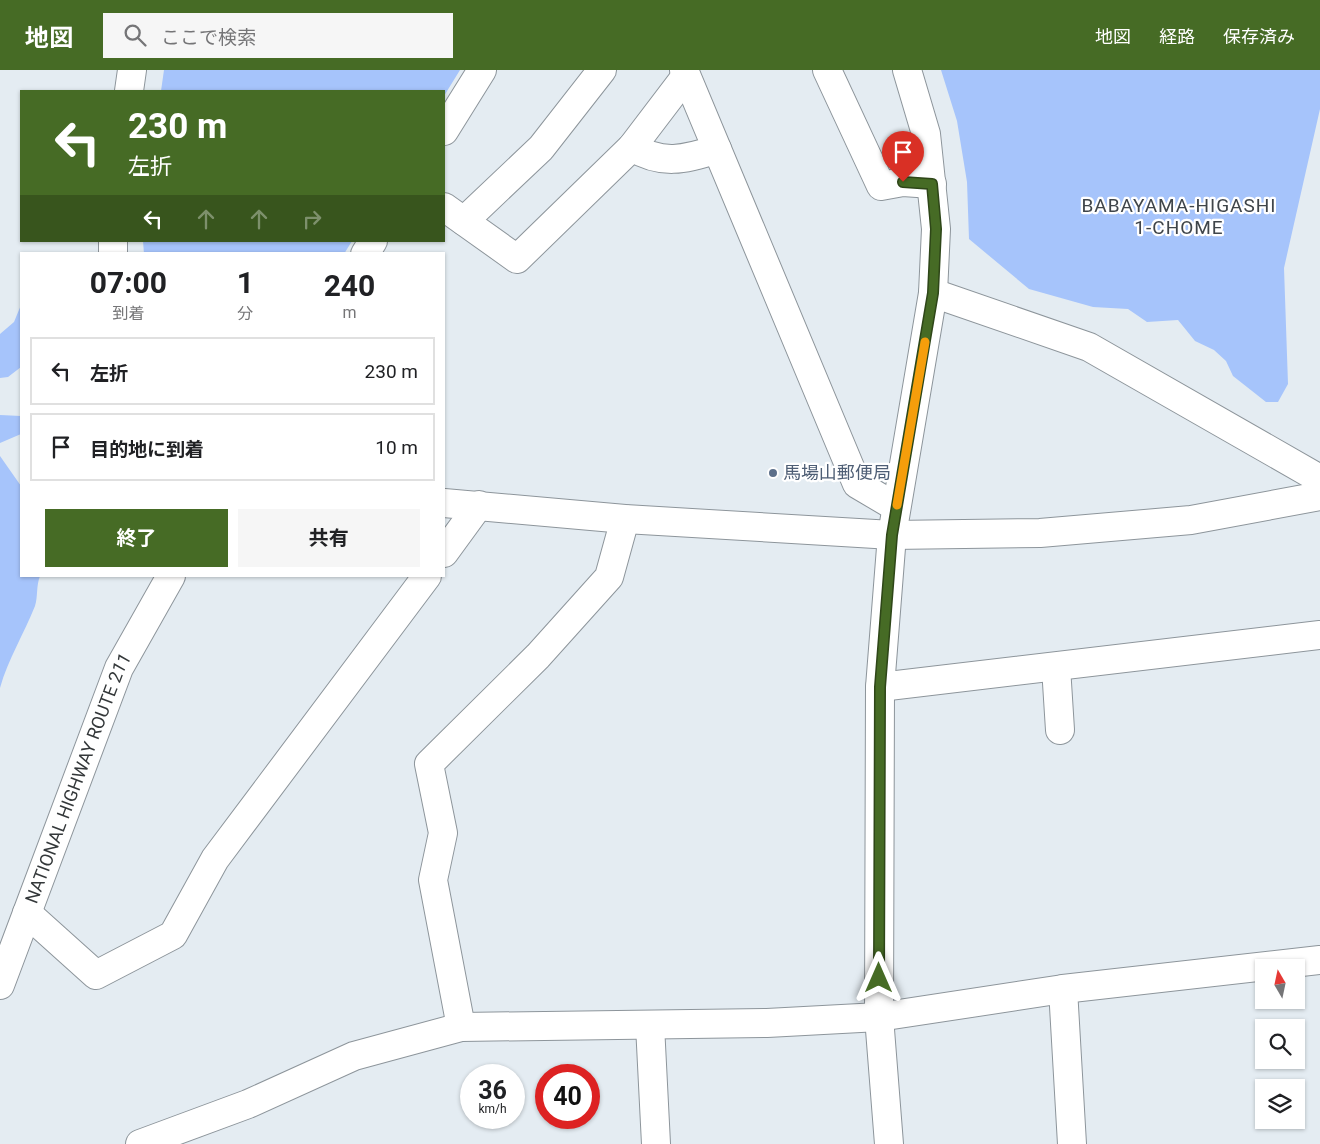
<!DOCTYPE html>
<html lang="ja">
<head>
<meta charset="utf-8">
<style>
	body { margin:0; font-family:Roboto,"Noto Sans JP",sans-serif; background:#f6f6f6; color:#202124; height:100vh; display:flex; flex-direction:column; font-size:19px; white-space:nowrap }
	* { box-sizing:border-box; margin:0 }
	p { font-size:16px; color:#757577 }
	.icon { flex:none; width:28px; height:28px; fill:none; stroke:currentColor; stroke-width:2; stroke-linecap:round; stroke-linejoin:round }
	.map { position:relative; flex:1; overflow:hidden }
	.drawer { position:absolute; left:20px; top:182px; width:425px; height:325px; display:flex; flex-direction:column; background:#fff; border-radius:0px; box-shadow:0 1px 4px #0004 }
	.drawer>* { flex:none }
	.top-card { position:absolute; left:20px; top:20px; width:425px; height:152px; border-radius:0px; box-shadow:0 1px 4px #0004; background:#466b25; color:#fff; overflow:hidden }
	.needle { width:32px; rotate:351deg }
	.fabs { position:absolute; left:1255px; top:889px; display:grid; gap:10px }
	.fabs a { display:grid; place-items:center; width:50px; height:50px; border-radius:0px; background:#fff; box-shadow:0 1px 4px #0004; font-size:25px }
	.speed { position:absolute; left:460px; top:994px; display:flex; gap:10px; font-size:25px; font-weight:700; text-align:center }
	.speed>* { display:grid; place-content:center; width:65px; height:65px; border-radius:50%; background:#fff; box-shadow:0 1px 4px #0004; line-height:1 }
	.speed small { font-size:12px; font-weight:400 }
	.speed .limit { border:8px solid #d22; background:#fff; color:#111 }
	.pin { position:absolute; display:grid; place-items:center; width:42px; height:42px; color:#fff; margin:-51px -21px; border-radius:50% 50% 50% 0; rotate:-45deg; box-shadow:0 0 5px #0007 }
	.pin .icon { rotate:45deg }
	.me { position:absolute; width:55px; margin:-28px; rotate:0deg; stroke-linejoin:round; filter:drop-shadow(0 0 4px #0008) }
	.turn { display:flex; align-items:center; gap:18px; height:105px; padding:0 25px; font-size:22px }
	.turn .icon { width:65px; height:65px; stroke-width:2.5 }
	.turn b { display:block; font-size:35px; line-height:42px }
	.lanes { display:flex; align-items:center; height:48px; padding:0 25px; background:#0003; justify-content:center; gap:25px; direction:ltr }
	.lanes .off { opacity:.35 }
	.eta { display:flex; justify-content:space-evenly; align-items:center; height:85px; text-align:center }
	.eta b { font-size:30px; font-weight:700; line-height:35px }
	.primary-button { display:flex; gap:10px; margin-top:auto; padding:10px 25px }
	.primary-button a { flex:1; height:58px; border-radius:0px; background:#466b25; color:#fff; font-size:20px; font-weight:700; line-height:58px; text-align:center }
	.primary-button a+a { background:#f6f6f6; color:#202124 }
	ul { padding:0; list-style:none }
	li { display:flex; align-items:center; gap:15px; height:68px; margin:0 10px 8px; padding:0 15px; border:2px solid #e0e0e0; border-radius:0px }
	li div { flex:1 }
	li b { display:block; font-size:19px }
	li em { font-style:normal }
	header { display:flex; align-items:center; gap:30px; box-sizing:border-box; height:70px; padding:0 25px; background:#466b25; color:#fff }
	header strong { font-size:24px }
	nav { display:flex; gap:28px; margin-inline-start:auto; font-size:18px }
	.search { width:350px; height:45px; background:#f6f6f6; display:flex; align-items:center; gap:12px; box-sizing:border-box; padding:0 18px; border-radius:0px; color:#757577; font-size:19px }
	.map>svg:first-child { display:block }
	.water { fill:#a6c4fb }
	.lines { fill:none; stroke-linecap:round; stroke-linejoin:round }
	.street-casing { stroke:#8d959b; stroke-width:30 }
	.secondary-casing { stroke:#8d959b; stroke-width:30 }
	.highway-casing { stroke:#8d959b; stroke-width:30 }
	.street { stroke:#fff; stroke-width:28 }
	.secondary { stroke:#fff; stroke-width:28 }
	.highway { stroke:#fff; stroke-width:28 }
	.route-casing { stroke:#2e4618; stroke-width:12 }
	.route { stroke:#466b25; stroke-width:9 }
	.slow { stroke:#f59e0b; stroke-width:9 }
	.service-dot { fill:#5c6f8a; stroke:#fff; stroke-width:2 }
	.labels { text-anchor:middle; stroke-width:4.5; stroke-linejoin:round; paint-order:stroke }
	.service-label { font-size:18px; fill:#4e5e75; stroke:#fff; text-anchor:start }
	.street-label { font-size:18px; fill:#34383a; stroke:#fff }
	.neighbourhood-label { font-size:19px; letter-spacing:1px; fill:#3f454a; stroke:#fff }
</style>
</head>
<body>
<header>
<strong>地図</strong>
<div class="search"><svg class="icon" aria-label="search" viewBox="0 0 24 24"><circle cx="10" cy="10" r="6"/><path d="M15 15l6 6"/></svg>ここで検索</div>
<nav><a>地図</a><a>経路</a><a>保存済み</a></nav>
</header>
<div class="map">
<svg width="1320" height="1074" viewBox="0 0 1320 1074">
	<rect width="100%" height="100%" fill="#e4ecf2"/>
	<!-- water -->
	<g class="water">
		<polygon points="164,0 460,0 444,26 444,21 161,21"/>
		<polygon points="941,0 1320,0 1320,39 1284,198 1288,314 1278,332 1266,332 1233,306 1226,291 1214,280 1195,271 1178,250 1147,252 1128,239 1093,237 1029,219 969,169 967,112 957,51"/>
		<polygon points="143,171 352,171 344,184 144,184"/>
		<polygon points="21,235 21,297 8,307 0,308 0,264 14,252"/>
		<polygon points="0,345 21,346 21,364 0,373"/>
		<path d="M 0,386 L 21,416 L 21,506 L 40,506 C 36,516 38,527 35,536 C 24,564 8,589 0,618 Z"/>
	</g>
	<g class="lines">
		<defs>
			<g id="street">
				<polyline points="684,0 857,414 896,437"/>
				<polyline points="827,0 881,116 903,112 932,114"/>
				<polyline points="129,21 132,0"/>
				<path d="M 632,77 C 661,95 685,90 717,79"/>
				<polyline points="444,137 517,189 632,77 686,6"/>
				<polyline points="464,151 541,78 602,0"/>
				<polyline points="113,171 113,184"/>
				<polyline points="933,223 1089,277 1320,409"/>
				<polyline points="444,433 625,449 892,465 1040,463 1191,450 1320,426"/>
				<polyline points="444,483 479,435"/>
				<polyline points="1056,597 1060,660"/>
				<polyline points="880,617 1320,565"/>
				<polyline points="27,843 96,905 173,865 215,789 427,506"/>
				<polyline points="1063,919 1072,1074"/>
				<polyline points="650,955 656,1074"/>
				<polyline points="461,957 433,810 443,763 429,694 538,586 609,507 625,449"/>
				<polyline points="140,1074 248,1034 354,986 461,957 767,953 879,947 1063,919 1320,890"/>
			</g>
			<polyline id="secondary" points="889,1074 879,947 880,617 892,465 933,223 936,159 926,64 907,0"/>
			<g id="highway">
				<polyline points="444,61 482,0"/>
				<polyline points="365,184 373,171"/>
				<path id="s1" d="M 0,915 L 119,598 L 171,506"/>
			</g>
		</defs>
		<!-- street casing -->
		<use href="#street" class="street-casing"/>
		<!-- secondary casing -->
		<use href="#secondary" class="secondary-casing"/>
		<!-- highway casing -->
		<use href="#highway" class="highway-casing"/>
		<!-- street -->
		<use href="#street" class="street"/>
		<!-- secondary -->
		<use href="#secondary" class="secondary"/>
		<!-- highway -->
		<use href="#highway" class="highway"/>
	</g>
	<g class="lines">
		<defs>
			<polyline id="route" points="879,908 880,617 892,465 933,223 936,159 932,114 903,112"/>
		</defs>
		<!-- route casing -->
		<use href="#route" class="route-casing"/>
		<!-- route -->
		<use href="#route" class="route"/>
		<!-- slow -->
		<polyline class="slow" points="897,435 925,272"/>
	</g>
	<!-- markers -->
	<circle class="service-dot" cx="773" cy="403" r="5"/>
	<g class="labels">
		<!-- service labels -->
		<g class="service-label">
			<text x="783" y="409">馬場山郵便局</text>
		</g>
		<!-- street labels -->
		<g class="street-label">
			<text dy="6" stroke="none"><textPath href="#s1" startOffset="221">NATIONAL HIGHWAY ROUTE 211</textPath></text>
		</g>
		<!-- neighbourhood labels -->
		<g class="neighbourhood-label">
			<text x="1179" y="142">BABAYAMA-HIGASHI<tspan x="1179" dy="22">1-CHOME</tspan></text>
		</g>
	</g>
</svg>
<div class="fabs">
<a><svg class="needle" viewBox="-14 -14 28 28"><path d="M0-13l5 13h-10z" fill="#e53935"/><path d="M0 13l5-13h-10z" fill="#757577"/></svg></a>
<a><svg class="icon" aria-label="search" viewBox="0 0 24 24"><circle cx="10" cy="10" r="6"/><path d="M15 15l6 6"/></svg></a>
<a><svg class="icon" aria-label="layers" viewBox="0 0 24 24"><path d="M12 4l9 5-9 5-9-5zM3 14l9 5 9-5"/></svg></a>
</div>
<div class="speed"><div>36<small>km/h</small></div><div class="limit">40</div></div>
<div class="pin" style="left:903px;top:112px;background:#d93025"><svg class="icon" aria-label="arrive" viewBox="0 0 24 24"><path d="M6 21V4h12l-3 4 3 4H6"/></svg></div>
<svg class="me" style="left:879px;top:908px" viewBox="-20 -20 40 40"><path d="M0-17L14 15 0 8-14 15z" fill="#466b25" stroke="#fff" stroke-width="4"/></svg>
<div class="top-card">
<div class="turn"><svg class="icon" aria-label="left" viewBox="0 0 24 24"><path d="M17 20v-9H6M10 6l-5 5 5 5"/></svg><div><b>230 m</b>左折</div></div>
<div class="lanes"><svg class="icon" aria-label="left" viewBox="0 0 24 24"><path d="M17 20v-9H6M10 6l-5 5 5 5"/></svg><svg class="icon off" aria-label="ahead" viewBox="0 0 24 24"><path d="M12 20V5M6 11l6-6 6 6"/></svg><svg class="icon off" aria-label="ahead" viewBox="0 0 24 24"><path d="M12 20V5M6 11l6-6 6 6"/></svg><svg class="icon off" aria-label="right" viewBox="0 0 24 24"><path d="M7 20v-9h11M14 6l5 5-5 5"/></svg></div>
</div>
<section class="drawer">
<div class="eta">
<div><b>07:00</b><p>到着</p></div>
<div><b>1</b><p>分</p></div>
<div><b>240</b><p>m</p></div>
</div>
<ul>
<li><svg class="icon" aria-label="left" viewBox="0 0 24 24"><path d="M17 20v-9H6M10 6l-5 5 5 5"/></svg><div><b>左折</b></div><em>230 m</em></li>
<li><svg class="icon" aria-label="arrive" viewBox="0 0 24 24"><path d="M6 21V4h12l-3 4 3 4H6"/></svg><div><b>目的地に到着</b></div><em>10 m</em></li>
</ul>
<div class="primary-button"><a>終了</a><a>共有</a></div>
</section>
</div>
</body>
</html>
